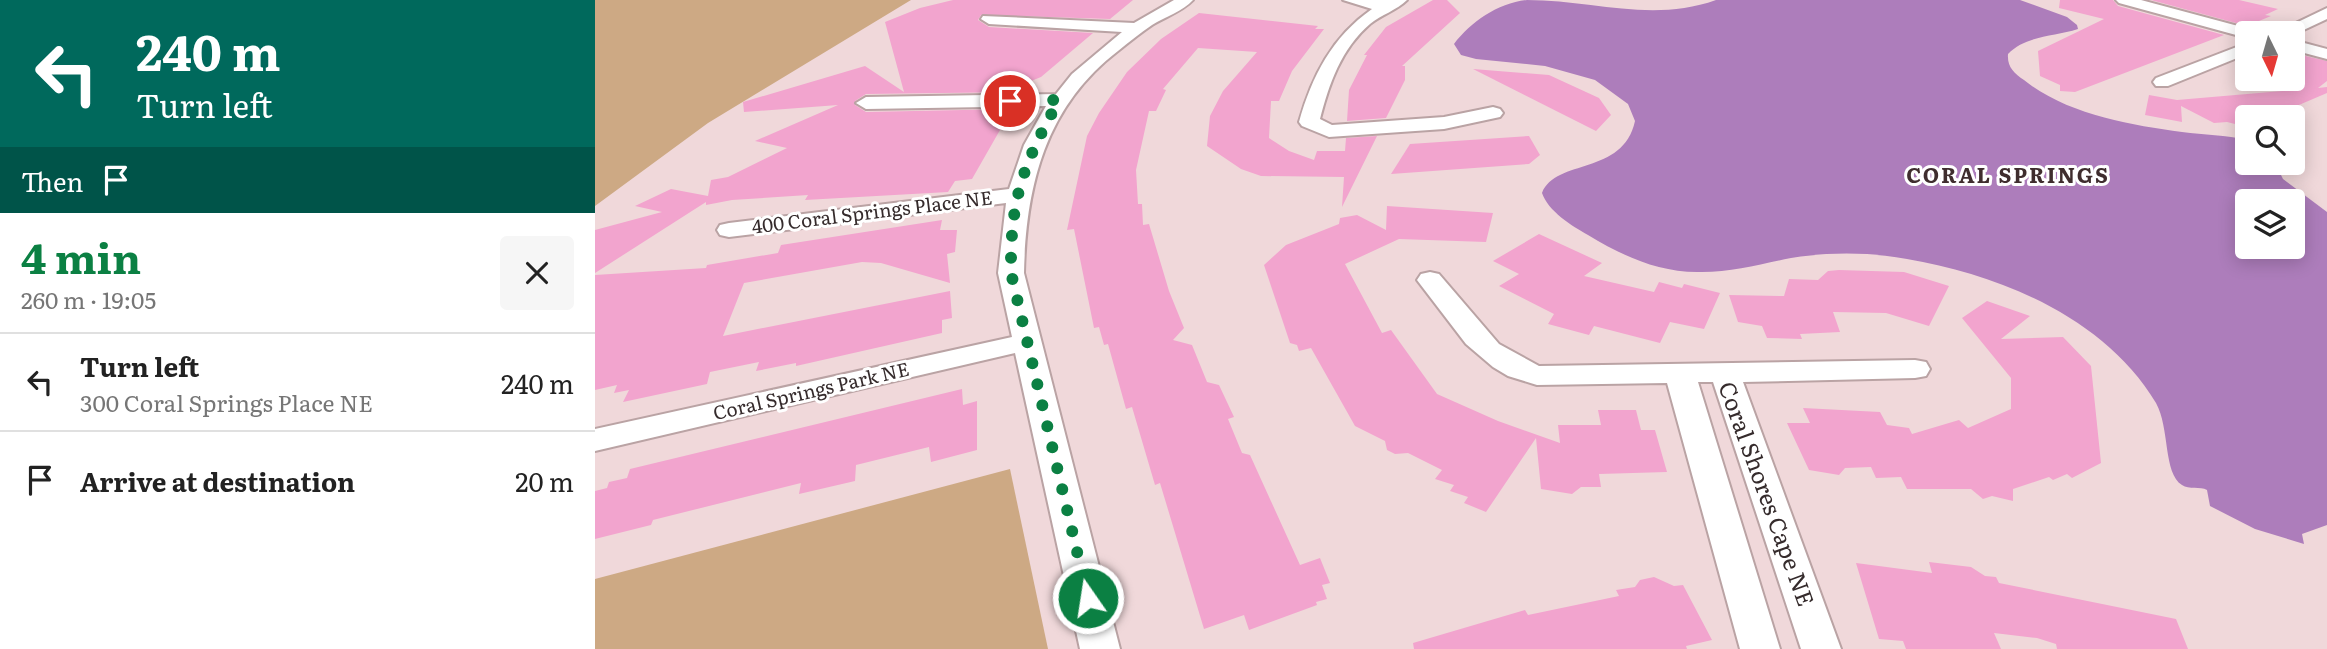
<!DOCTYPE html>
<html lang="en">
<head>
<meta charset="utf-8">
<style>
	body { margin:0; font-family:Literata,serif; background:#f6f6f6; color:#222; height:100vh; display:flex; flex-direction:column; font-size:26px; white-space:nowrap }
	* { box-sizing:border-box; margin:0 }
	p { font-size:23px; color:#767676 }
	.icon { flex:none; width:38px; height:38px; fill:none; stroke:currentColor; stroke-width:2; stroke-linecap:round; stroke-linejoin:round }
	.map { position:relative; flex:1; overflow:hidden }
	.sheet { display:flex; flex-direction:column; background:#fff; width:595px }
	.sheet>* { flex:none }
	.top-card { background:#00695c; color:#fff; overflow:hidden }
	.needle { width:46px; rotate:175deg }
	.fabs { position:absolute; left:1640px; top:21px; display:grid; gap:14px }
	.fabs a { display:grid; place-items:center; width:70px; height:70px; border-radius:7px; background:#fff; box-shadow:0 4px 18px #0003; font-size:35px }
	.pin { position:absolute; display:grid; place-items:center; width:60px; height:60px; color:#fff; margin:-30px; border:4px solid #fff; border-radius:50%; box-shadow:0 2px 7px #0007 }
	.me { position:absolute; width:77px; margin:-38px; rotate:347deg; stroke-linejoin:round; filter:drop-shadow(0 0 5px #0008) }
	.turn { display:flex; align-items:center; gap:24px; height:147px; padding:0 21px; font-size:32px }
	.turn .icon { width:91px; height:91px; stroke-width:2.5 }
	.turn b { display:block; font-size:49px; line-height:60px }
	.then { display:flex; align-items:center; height:66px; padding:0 21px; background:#0003; gap:14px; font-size:26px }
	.round { display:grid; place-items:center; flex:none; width:74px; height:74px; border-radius:7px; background:#f6f6f6 }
	.head { display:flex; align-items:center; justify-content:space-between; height:119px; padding:0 21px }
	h1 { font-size:42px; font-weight:700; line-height:52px; color:#0b8043 }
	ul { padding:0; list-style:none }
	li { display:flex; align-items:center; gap:21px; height:98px; padding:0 21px; border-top:2px solid #e0e0e0 }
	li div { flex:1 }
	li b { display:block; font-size:26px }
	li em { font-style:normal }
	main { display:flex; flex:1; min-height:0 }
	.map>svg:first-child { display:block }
	.green { fill:#cda984 }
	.water { fill:#ad7dbb; fill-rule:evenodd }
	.building { fill:#f2a4ce }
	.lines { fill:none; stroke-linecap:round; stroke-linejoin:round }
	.minor-casing { stroke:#baa3a4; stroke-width:4 }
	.minor { fill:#fff; fill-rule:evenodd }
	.route { stroke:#0b8043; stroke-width:12; stroke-dasharray:0 21.6 }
	.labels { text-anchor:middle; stroke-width:6; stroke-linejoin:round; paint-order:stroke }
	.street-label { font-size:19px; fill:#352b2c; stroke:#fff }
	.far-district-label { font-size:21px; font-weight:bold; letter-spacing:2px; fill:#3f2d2e; stroke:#fff }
	.near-street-label { font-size:23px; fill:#352b2c; stroke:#fff }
</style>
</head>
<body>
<main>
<section class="sheet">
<div class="top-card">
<div class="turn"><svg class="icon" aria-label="left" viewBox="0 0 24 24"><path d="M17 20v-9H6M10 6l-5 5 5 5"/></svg><div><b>240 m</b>Turn left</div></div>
<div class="then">Then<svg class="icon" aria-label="arrive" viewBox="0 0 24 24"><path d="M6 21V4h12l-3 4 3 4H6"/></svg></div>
</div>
<div class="head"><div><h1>4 min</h1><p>260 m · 19:05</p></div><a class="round"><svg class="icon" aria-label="close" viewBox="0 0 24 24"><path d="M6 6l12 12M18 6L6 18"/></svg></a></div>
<ul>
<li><svg class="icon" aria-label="left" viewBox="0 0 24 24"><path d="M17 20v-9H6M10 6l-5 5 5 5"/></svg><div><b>Turn left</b><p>300 Coral Springs Place NE</p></div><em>240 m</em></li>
<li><svg class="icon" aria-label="arrive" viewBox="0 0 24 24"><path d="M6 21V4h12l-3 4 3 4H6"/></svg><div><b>Arrive at destination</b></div><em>20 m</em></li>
</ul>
</section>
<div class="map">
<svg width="1732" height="649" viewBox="0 0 1732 649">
	<rect width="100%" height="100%" fill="#f0d8da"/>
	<!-- green -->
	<g class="green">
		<polygon points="0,0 316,0 113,123 0,206"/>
		<polygon points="415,469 453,649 0,649 0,579"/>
	</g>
	<!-- water -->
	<path class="water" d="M 932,0 C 997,0 1057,23 1121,0 L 1425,0 L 1472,17 L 1482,25 L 1483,29 C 1459,37 1431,35 1413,54 C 1412,67 1419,73 1429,80 C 1471,114 1535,125 1587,132 C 1609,135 1631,135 1652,140 L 1652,163 L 1680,163 L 1688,179 L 1732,212 L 1732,525 L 1707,534 L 1709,544 L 1660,529 L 1615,506 L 1612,490 C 1605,486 1594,490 1587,485 C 1568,473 1575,428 1561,403 C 1510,318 1406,275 1312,259 C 1274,252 1234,252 1196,258 C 1165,264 1134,273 1102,272 C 1062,272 1026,255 993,235 C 977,226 953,211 947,193 C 961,158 1028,176 1040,121 L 1033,104 L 1000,80 L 950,66 L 881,59 L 866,55 L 859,44 C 876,22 903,3 932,0 ZM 1652,201 L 1698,201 L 1698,247 L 1652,247 Z"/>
	<!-- building -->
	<g class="building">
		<polygon points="358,0 538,0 515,19 386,15 383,20 394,27 498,33 446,77 436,81 429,92 271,94 260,101 260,105 271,112 417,109 377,179 360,181 353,192 210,200 213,195 137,200 111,205 111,202 0,273 0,230 67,212 40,206 76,189 113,196 116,180 133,177 192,148 160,141 243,105 149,112 148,102 270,66 309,92 290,22 325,8"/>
		<polygon points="838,0 852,0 865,13 807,66 810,66 810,80 791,118 752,121 754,90 772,55 769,55 791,27"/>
		<polygon points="1465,0 1518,0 1523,6 1629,35 1480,92 1465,91 1465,85 1445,76 1443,51 1509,19 1464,8"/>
		<polygon points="1556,0 1644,0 1683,9 1670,15 1676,16 1652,26"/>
		<polygon points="604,13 723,26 720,29 729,29 697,71 684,101 676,101 674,138 694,151 719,160 722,151 750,151 751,138 782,136 747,207 749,177 666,176 646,169 612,146 615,116 628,91 662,52 603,48 568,89 571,90 561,111 554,111 541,170 543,204 547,204 548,225 554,224 574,291 589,328 578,340 597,345 612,382 624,385 639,417 633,419 647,453 655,455 705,565 725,558 735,583 727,585 732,599 721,602 722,605 654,630 649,615 609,629 565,483 560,485 537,407 531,409 513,344 509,345 504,327 499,328 479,229 472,230 492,136 504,113 532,72 566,39"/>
		<polygon points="1702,54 1732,61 1732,81 1723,88 1732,87 1732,93 1678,116 1652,107 1652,120 1648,126 1632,122 1619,123 1586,106 1587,122 1550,115 1554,95 1582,100 1700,90 1666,81 1698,79 1698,56"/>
		<polygon points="878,69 954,75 1004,98 1016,115 1001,131"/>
		<polygon points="934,136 945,155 934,164 796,174 815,144"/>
		<polygon points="792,206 898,213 891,242 804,239 750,264 787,333 796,330 842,394 903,421 965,443 963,425 1006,425 1003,410 1041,410 1046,430 1060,430 1072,472 1004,474 1006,487 986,487 977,494 946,489 941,438 891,512 869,503 873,497 855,491 859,485 840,479 847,470 813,453 800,454 792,450 790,441 760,426 716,348 704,351 702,345 695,343 669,265 691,245 744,224 745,218 762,215 791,230"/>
		<polygon points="347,220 345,230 362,230 360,252 352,254 355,283 286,263 267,262 149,283 128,336 355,291 357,318 347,320 347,333 201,366 201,363 161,371 164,362 115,372 112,384 28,402 34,390 19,393 22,385 0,390 0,275 111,268 112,265 183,253 186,245"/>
		<polygon points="944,234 1007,263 989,276 1059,292 1064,282 1087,288 1089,284 1125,293 1109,329 1075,322 1065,343 999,326 994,335 953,324 959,314 904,286 924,274 898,261"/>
		<polygon points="1244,270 1309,272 1354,286 1334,326 1291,313 1238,312 1245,332 1205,334 1207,339 1172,338 1167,326 1143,322 1134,295 1189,296 1194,279 1223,280 1233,271"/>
		<polygon points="1392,301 1435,316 1406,339 1468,337 1496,366 1506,463 1477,478 1472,474 1458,480 1454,477 1418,489 1418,501 1397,496 1388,499 1376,489 1312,489 1306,477 1281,478 1276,467 1250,468 1244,475 1214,470 1192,423 1215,423 1208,408 1285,412 1292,425 1314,428 1317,434 1364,420 1373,428 1416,409 1416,378 1367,318"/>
		<polygon points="367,389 368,405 382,401 382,450 336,462 334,447 261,465 260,481 204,494 206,483 58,520 56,525 0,539 0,491 12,488 14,482 32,478 35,469"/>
		<polygon points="1334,562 1376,567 1390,576 1401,577 1404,583 1581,619 1593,649 1462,649 1461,644 1442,638 1399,633 1406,649 1311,649 1308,641 1284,639 1261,563 1337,573"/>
		<polygon points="1059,577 1079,586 1088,585 1117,640 1091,646 1092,649 819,649 818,643 930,610 933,615 1024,596 1021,590 1040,587 1045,580"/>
	</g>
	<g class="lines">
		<defs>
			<g id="minor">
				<path d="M 579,0 L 598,0 C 588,11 570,17 557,25 C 545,33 534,42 523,51 C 450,107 431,186 429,273 L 525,649 L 485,649 L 420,353 L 0,451 L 0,429 L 417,337 L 403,273 L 411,203 L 134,237 L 125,235 L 122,230 L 125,225 L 134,223 L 414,189 L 429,145 L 451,106 L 271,109 L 261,103 L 271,97 L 461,94 L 477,74 L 527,32 L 394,24 L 386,19 L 388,16 L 539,23 Z"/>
				<path d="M 748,0 L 812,0 C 802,10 786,15 775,24 C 746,49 734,84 725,119 L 737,125 L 849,117 L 898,107 L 905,109 L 908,113 L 905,117 L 849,129 L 734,137 L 707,126 L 704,122 C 717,76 737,37 777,9 Z"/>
				<polygon points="1521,0 1546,0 1658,30 1660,33 1652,33 1652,38 1524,3"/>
				<polygon points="1732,8 1732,19 1698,35 1680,33"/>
				<polygon points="1698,40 1732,49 1732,59 1698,50"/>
				<polygon points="1652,43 1652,54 1573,86 1561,86 1558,82 1561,78"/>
				<polygon points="835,272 844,274 904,344 944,366 1320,360 1331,362 1335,369 1331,376 1320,378 1148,382 1246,649 1206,649 1118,382 1103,382 1185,649 1145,649 1072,383 942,385 913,376 898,367 871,344 822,280 826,274"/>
			</g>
		</defs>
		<!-- minor casing -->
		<use href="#minor" class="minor-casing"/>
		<!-- minor -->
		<use href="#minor" class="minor"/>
	</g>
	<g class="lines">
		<!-- route -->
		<path class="route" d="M 415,101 L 464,100 C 428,165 415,199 416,273 L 493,598"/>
	</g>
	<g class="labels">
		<!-- street labels -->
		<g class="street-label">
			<text transform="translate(277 212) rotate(-7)" y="7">400 Coral Springs Place NE</text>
			<text transform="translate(216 391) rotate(-13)" y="7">Coral Springs Park NE</text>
		</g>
		<!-- far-district labels -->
		<g class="far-district-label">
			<text x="1413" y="183">CORAL SPRINGS</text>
		</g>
		<!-- near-street labels -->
		<g class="near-street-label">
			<text transform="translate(1171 494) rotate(70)" y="8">Coral Shores Cape NE</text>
		</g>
	</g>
</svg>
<div class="fabs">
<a><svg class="needle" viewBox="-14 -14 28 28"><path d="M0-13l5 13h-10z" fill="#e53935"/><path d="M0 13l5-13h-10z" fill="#767676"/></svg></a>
<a><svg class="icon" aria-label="search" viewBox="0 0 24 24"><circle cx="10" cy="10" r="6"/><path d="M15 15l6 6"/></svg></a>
<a><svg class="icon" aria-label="layers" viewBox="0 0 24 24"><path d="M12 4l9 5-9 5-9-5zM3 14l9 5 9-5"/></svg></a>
</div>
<div class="pin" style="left:415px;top:101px;background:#d93025"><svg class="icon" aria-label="arrive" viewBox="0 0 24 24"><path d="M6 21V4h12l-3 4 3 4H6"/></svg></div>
<svg class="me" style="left:493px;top:598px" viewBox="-20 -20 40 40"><circle r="17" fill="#0b8043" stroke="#fff" stroke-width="3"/><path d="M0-11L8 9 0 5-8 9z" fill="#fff"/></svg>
</div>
</main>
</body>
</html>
